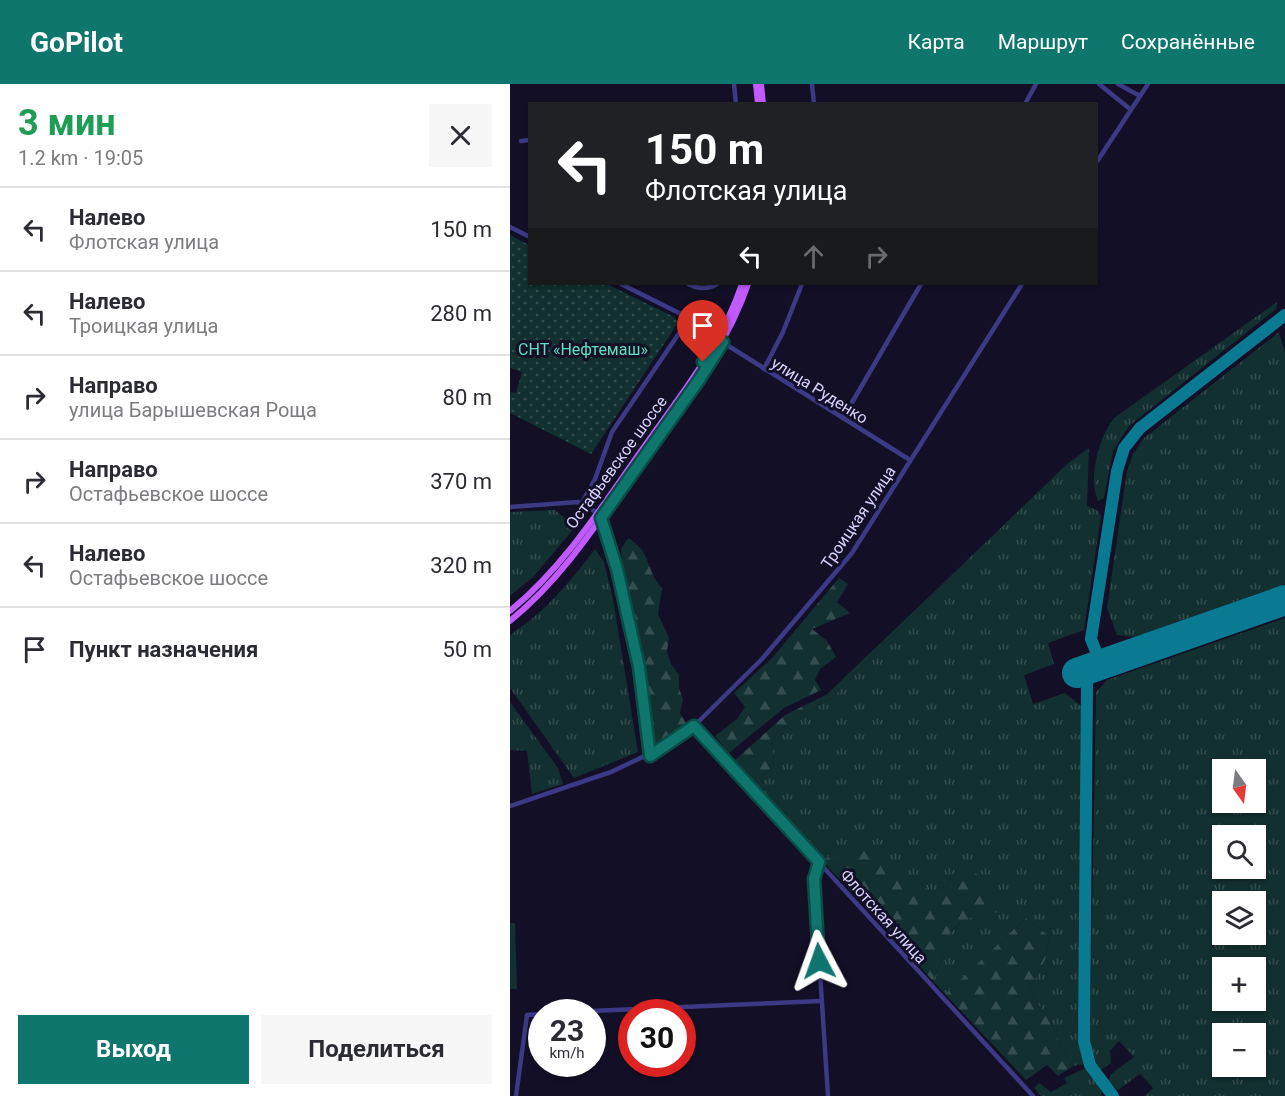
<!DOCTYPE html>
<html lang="ru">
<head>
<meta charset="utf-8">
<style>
	body { margin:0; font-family:Roboto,sans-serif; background:#f7f7f7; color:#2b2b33; height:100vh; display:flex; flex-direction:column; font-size:22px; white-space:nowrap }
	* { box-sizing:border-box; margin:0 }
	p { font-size:20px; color:#7c7c81 }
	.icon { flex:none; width:33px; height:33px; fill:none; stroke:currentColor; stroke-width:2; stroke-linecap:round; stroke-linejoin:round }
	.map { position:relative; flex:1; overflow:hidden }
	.drawer { display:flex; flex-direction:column; background:#fff; width:510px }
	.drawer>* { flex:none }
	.guide { position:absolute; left:18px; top:18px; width:570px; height:183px; border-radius:0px; box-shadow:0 2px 4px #0004; background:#202124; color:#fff; overflow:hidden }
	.needle { width:39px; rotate:166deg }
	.fabs { position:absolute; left:702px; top:675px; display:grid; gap:12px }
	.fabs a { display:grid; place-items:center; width:54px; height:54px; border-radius:0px; background:#fff; box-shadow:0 2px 4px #0004; font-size:30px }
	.speed { position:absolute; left:18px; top:915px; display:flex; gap:12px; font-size:30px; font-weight:700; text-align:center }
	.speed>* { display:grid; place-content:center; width:78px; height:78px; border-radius:50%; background:#fff; box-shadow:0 2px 4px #0004; line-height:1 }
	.speed small { font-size:15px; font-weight:400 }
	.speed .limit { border:9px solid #d22; background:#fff; color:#111 }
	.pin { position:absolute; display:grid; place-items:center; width:51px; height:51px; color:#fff; margin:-62px -26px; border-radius:50% 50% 50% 0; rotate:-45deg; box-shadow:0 0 6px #0007 }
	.pin .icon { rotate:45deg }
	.me { position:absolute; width:66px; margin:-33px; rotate:356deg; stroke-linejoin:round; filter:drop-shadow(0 0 4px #0008) }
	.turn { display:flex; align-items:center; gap:21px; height:126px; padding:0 18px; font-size:27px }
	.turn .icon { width:78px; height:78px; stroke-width:2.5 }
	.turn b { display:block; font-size:42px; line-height:51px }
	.lanes { display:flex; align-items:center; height:57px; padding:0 18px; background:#0003; justify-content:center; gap:30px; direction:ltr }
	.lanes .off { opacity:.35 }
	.round { display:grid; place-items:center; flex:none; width:63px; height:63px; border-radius:0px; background:#f7f7f7 }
	.summary { display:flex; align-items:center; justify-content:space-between; height:102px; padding:0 18px }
	h1 { font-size:36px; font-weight:700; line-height:45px; color:#1e9e55 }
	.cta { display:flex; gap:12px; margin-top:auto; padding:12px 18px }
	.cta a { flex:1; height:69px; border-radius:0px; background:#0f766e; color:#fff; font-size:24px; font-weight:700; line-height:69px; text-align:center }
	.cta a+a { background:#f7f7f7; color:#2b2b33 }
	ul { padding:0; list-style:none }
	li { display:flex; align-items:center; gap:18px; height:84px; padding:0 18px; border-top:2px solid #e1e1e2 }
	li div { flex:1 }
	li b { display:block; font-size:22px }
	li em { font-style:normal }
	header { display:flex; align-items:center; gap:36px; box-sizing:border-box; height:84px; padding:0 30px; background:#0f766e; color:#fff }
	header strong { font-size:28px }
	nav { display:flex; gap:33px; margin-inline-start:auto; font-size:21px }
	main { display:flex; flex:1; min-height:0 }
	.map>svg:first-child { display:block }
	.grass { fill:url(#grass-tufts); fill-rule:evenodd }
	.forest { fill:url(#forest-firs) }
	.park { fill:#12302f }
	.garden { fill:url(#garden-dots) }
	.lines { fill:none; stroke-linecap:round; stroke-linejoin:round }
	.taxiway { stroke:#0a7a92; stroke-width:12 }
	.runway { stroke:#0a7a92; stroke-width:30 }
	.minor { stroke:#3d3a85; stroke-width:4.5 }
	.major { stroke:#c25bff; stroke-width:6 }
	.route-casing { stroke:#0a4d48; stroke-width:15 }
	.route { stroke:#0f766e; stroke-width:10 }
	.labels { text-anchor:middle; stroke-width:6; stroke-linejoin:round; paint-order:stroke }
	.park-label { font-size:16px; fill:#5fe0c0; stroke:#130f26 }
	.street-label { font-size:16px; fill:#d9d4ff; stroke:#130f26 }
</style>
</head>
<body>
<header>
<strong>GoPilot</strong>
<nav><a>Карта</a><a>Маршрут</a><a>Сохранённые</a></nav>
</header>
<main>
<section class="drawer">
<div class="summary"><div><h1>3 мин</h1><p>1.2 km · 19:05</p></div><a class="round"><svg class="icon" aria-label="close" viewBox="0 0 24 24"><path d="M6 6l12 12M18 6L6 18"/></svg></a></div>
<ul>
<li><svg class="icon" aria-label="left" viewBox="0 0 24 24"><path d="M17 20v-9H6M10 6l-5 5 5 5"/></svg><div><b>Налево</b><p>Флотская улица</p></div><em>150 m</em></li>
<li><svg class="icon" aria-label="left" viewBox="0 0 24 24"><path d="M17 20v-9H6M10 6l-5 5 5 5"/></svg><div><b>Налево</b><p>Троицкая улица</p></div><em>280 m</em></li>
<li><svg class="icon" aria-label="right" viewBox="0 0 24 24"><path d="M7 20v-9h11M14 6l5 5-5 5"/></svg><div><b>Направо</b><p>улица Барышевская Роща</p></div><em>80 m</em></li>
<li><svg class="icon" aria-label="right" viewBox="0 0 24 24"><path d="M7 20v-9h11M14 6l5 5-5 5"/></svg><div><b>Направо</b><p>Остафьевское шоссе</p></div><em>370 m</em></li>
<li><svg class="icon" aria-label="left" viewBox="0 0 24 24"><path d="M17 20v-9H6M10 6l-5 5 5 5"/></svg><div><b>Налево</b><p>Остафьевское шоссе</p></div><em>320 m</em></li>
<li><svg class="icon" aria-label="arrive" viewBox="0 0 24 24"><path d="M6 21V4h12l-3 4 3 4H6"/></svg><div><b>Пункт назначения</b></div><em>50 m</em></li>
</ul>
<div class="cta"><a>Выход</a><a>Поделиться</a></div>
</section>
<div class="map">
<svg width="775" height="1012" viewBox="0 0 775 1012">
	<defs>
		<pattern id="grass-tufts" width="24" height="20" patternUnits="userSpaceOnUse" patternTransform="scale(1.5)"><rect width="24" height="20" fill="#12302f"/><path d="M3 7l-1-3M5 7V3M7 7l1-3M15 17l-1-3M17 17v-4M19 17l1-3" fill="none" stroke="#344d4e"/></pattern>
		<pattern id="forest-firs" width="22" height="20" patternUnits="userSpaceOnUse" patternTransform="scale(1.5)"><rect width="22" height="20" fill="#12302f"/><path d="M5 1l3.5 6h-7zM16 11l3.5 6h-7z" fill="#344d4e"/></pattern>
		<pattern id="garden-dots" width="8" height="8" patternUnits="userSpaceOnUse" patternTransform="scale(1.5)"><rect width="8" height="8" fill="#12302f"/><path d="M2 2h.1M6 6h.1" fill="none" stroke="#344d4e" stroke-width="1.8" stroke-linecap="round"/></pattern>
	</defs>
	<rect width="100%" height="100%" fill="#130f26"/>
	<!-- grass -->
	<g class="grass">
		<path d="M 767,218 L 766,225 L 619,342 L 603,367 L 594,414 L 588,417 C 578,395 589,352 604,334 Z"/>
		<polygon points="769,248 775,268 775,500 624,553 607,551 597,524 617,387 623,370 634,354"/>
		<polygon points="579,364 577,422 587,426 591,432 574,546 538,559 544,580 514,591 523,620 555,609 575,625 572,941 576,980 563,982 551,963 545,946 519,906 535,876 540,853 516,834 435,910 423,897 435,867 436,852 456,834 465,831 452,777 436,802 423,810 399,790 329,782 283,745 263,723 266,718 249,693 264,683 262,651 324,612 449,484 556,381"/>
		<polygon points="45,426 55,434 71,436 24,492 0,512 0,428"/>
		<path d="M 85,465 L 94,478 L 103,515 L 128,668 L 64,694 L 0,604 L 0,551 C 35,528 60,498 85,465 Z"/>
		<path d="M 775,534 L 775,1012 L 635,1012 L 643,1004 L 630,990 L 608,1006 L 598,998 L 601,990 L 624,973 L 609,957 L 600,967 L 601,979 L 589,987 L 580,958 L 586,608 L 597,596 ZM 712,686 L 746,686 L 746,718 L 712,718 ZM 712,752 L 746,752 L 746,784 L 712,784 ZM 712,818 L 746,818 L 746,850 L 712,850 ZM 712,884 L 746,884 L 746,916 L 712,916 ZM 712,950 L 746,950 L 746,982 L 712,982 Z"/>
		<polygon points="0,618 48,684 53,700 22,710 17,667 0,666"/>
		<polygon points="578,983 593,1006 591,1012 531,1012 524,1004 529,999 541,1008 557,999 554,994"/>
	</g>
	<!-- forest -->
	<g class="forest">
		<path d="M 118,454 C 143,469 134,484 152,504 L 148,530 L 159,554 L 157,567 L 161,580 L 169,591 L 169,604 L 173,616 L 170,629 L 177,641 L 155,658 L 143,663 L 134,586 L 112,489 L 111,465 Z"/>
		<polygon points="449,484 324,612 262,651 264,683 249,693 267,719 263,723 224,677 275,631 316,611"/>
		<polygon points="329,494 338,500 327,518 340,529 302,545 317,557 326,573 310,585 305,596 311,606 274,624 219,669 205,652 227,635 235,623 224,609 263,573"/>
		<path d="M 283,745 L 329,782 L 352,763 L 399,790 L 423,810 L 436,802 L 452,777 C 467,791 487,805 492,826 L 474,834 C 457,829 448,841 437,852 L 435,867 L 423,897 Z"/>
		<polygon points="516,834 540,853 535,876 519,906 545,946 551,963 563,982 548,992 537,981 516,996 435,910"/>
	</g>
	<!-- park -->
	<polygon class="park" points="0,839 5,839 7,905 0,905"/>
	<!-- garden -->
	<polygon class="garden" points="0,151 19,161 20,200 97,200 164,233 168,239 81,370 0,329 0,308 6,309 12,288 0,284"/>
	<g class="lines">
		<!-- taxiway -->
		<g class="taxiway">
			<polyline points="605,576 587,570 581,555 607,387 614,364 630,344 775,231"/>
			<polyline points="583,583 577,598 574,957 580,981 603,1012"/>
		</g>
		<!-- runway -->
		<polyline class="runway" points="567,589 775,516"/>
		<!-- minor -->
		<g class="minor">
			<polyline points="224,0 226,20"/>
			<polyline points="302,0 304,20"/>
			<polyline points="589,0 620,25"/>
			<polyline points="608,0 630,12"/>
			<polyline points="515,20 526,0"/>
			<polyline points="11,57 20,56"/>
			<polyline points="586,79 638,0"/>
			<polyline points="0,143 20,153"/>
			<path d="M 178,200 C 188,205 197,206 207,200"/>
			<polyline points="209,256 400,376"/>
			<polyline points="254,285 273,248 292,200"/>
			<polyline points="333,334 411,200"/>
			<polyline points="72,419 85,395 102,348 176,239 173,231 111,200"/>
			<polyline points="0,423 68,418 88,429 107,485 129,583 140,672"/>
			<polyline points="184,642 523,1012"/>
			<polyline points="0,722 101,688 160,660 184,642 252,575 342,469 512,200"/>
			<polyline points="309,778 304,795 318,1012"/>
			<polyline points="58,928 312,917"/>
			<polyline points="6,1012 17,931 32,930"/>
		</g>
		<!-- major -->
		<g class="major">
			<polyline points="246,0 248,20"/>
			<polyline points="251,0 253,20"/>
			<path d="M 0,527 C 56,481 94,419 136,360 C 172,309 212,260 232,200"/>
			<path d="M 0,537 C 55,492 92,432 133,375 C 172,319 216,265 238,200"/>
		</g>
	</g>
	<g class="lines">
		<defs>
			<polyline id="route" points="193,278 208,255 213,258 189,296 91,434 107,485 129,583 140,672 184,642 309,778 304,795 309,877"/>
		</defs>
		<!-- route casing -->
		<use href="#route" class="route-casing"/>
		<!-- route -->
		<use href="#route" class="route"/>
	</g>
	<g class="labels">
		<!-- park labels -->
		<g class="park-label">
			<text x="73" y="271">СНТ «Нефтемаш»</text>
		</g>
		<!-- street labels -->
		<g class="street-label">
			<text transform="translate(310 306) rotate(32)" y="6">улица Руденко</text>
			<text transform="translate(106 378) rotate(-54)" y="6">Остафьевское шоссе</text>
			<text transform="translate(348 433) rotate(-56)" y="6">Троицкая улица</text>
			<text transform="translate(374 832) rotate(48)" y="6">Флотская улица</text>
		</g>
	</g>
</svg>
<div class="fabs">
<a><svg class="needle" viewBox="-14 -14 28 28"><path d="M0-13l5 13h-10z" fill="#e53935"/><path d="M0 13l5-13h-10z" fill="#7c7c81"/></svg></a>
<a><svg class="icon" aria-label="search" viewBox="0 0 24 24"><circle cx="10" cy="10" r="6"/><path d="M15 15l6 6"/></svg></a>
<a><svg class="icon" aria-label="layers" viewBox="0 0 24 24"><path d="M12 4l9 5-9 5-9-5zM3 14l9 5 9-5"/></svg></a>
<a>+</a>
<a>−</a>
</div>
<div class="speed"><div>23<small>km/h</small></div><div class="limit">30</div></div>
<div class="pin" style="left:193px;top:278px;background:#d93025"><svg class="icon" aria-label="arrive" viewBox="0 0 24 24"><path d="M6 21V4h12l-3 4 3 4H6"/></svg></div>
<svg class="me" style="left:309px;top:877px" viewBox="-20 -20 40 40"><path d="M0-17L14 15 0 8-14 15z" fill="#0f766e" stroke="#fff" stroke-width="4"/></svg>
<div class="guide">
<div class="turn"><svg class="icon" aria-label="left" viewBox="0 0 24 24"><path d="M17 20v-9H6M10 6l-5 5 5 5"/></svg><div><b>150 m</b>Флотская улица</div></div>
<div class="lanes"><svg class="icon" aria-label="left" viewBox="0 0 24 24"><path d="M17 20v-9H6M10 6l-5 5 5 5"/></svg><svg class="icon off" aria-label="ahead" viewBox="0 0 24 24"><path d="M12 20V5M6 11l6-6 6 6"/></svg><svg class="icon off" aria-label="right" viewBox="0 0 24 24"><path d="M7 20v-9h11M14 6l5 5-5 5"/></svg></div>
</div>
</div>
</main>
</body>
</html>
